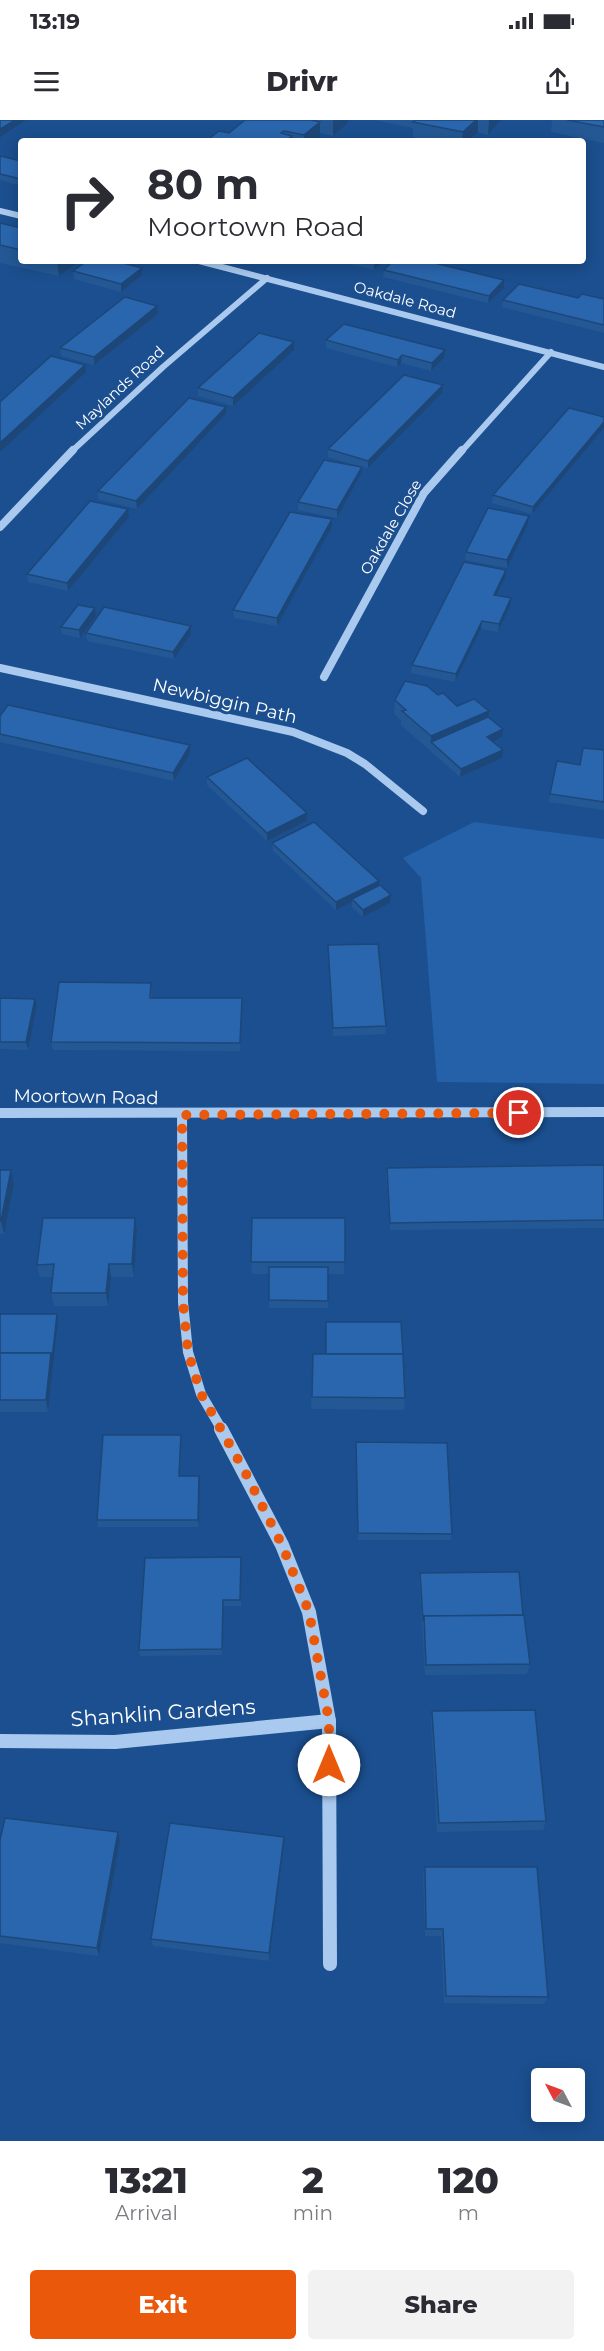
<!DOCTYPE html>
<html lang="en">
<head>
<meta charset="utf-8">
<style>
	body { margin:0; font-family:Montserrat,sans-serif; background:#f2f2f3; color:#2b2b33; height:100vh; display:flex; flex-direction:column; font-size:22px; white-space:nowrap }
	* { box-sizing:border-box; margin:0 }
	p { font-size:20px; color:#7c7c81 }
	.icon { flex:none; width:33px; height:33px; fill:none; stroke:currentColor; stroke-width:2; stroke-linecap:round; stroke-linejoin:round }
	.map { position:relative; height:2021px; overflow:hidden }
	.sheet { display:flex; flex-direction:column; background:#fff; flex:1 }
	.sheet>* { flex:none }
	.guide { position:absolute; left:18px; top:18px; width:568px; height:126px; border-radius:6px; box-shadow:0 3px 15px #0003; background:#fff; color:#2b2b33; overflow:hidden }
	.needle { width:39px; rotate:311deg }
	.tools { position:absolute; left:531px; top:1948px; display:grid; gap:12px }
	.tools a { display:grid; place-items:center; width:54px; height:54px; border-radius:6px; background:#fff; box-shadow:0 3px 15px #0003; font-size:30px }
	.pin { position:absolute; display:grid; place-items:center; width:51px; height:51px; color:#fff; margin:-26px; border:3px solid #fff; border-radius:50%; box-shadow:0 2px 6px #0007 }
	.me { position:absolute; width:66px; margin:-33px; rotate:0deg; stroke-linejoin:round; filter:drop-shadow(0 0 4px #0008) }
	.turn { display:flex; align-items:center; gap:21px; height:126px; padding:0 30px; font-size:27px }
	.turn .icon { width:78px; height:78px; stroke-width:2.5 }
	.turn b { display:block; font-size:42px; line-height:51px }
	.eta { display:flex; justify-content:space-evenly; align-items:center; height:102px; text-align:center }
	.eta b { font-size:36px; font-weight:800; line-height:42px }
	.action { display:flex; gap:12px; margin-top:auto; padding:12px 30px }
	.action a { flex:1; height:69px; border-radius:6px; background:#ea580c; color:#fff; font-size:24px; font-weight:800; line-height:69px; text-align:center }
	.action a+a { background:#f2f2f3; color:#2b2b33 }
	.status { display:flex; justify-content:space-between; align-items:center; height:42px; padding:0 30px; background:#fff; direction:ltr }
	.status svg { height:16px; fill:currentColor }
	header { display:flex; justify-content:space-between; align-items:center; height:78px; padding:0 30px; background:#fff; font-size:27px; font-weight:800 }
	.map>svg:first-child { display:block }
	.green { fill:#2461a8 }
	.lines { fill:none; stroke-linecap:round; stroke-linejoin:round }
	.minor-far3 { stroke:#a9c9ee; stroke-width:6 }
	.minor-far2 { stroke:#a9c9ee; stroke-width:8 }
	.minor-far1 { stroke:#a9c9ee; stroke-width:10 }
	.minor { stroke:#a9c9ee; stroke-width:14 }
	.wall { fill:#245895 }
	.shaded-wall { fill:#1d4779 }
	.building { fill:#2a66ad; stroke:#1d4779; stroke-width:1.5 }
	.route { stroke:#ea580c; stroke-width:10; stroke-dasharray:0 18 }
	.labels { text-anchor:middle; stroke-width:6; stroke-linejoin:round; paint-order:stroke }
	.far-street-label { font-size:15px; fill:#fff; stroke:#1b4f8f }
	.street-label { font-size:18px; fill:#fff; stroke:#1b4f8f }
	.near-street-label { font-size:21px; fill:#fff; stroke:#1b4f8f }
</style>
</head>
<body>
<div class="status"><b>13:19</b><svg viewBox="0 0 49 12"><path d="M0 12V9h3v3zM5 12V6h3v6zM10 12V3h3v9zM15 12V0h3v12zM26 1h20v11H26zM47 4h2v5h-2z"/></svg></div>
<header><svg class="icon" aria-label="menu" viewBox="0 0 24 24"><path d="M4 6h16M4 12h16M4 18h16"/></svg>Drivr<svg class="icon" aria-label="share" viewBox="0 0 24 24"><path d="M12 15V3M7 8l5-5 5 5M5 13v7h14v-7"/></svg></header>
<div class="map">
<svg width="604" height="2021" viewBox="0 0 604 2021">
	<rect width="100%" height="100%" fill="#1b4f8f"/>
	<!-- green -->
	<polygon class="green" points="474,702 604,719 604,964 437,962 421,758 403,738"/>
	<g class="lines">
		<!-- minor-far3 -->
		<g class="minor-far3">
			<polyline points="0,91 21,96"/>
			<polyline points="199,141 604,247"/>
			<polyline points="71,332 163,247 267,158"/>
			<polyline points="461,332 551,232"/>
		</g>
		<!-- minor-far2 -->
		<g class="minor-far2">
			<polyline points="0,407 73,330"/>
			<polyline points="0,548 293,612 347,633 365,644 423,691"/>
			<polyline points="324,557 424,373 462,330"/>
		</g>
		<!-- minor-far1 -->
		<g class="minor-far1">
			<polyline points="0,993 604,992"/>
			<polyline points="182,995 183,1182 188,1232 201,1274 222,1310"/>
		</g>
		<!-- minor -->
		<g class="minor">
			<polyline points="329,1601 330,1844"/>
			<polyline points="0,1621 115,1622 329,1601 309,1492 282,1425 221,1309"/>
		</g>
	</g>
	<!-- wall -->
	<g class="wall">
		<polygon points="245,0 348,0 348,3 333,16 320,13 320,17 315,21 206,21 229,13"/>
		<polygon points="374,0 501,0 488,15 478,12 469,21 430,21 413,17 413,8"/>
		<polygon points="552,0 604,0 604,23 551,12"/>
		<polygon points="0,36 21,41 21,66 0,60"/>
		<polygon points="0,103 21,108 21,141 80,141 59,156 0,143"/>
		<polygon points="337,141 384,141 374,150"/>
		<polygon points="142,148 142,155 121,172 74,159 73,151"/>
		<polygon points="384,150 504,168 488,183 383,157"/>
		<polygon points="578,178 604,179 604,213 502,187 503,180"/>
		<polygon points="158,194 94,245 61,236 60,228"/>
		<polygon points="326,220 444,238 431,251 401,243 397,247 326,228"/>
		<polygon points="294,222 294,230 233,286 198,276 198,268"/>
		<polygon points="443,265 442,273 368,348 362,347 361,354 337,398 298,390 298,382 361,347 328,337 328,329"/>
		<polygon points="226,287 226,294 137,389 98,379 98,371"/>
		<polygon points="604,297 604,308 532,394 492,383 493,375"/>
		<polygon points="529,396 528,404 507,448 465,440 466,432"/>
		<polygon points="129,397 68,471 28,462 27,454"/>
		<polygon points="332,399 332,407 277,506 234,498 233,490"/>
		<polygon points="505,458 497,476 510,486 498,512 481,509 455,562 411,553 412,545"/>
		<polygon points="95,488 96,496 80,518 62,514 61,507"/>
		<polygon points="191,506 191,514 174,539 87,521 86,513"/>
		<polygon points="438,575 457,586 488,597 502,617 493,621 502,638 460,657 401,605 401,600 394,594 395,580"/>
		<polygon points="0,596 190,633 174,661 0,622"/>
		<polygon points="604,630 604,690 549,682 550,674 580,645"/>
		<polygon points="207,657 307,693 307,701 267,721 207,665"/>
		<polygon points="272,723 379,766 390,783 363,797 352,787 352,782 336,790 273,731"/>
		<polygon points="328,825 386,906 385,914 333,916"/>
		<polygon points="151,863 152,878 242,878 240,931 53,930 51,922"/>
		<polygon points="0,878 35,879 37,886 28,930 0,929"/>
		<polygon points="604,1045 604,1108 390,1110 386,1055 387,1048"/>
		<polygon points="0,1050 11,1050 14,1064 4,1114 0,1114"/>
		<polygon points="135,1098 137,1111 134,1157 111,1157 108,1186 54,1186 51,1173 53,1157 40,1157 37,1145"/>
		<polygon points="345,1098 344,1154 328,1154 328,1188 269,1188 269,1154 252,1154 251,1142"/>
		<polygon points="0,1194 57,1194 58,1201 48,1292 0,1292"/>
		<polygon points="313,1234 405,1278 404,1290 311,1289"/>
		<polygon points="181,1315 181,1322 180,1356 200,1362 199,1407 98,1407 97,1400"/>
		<polygon points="356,1322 452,1414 451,1420 358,1420"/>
		<polygon points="241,1437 241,1486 223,1486 222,1535 140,1536 139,1530"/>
		<polygon points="420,1453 523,1495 530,1544 527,1554 425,1555 419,1459"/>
		<polygon points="432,1591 546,1701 543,1710 437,1712 431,1601"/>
		<polygon points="118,1712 120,1721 99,1836 0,1823 0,1720"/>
		<polygon points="284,1717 284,1725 269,1841 153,1826 151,1819"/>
		<polygon points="425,1747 548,1877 544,1884 444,1883 441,1816 425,1816 423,1755"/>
	</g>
	<!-- shaded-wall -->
	<g class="shaded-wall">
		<polygon points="15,0 26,0 0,17 0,9"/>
		<polygon points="311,0 314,0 314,7 320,2 320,17 315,21 304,21 304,15"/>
		<polygon points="334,0 348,0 348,3 333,16 333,1"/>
		<polygon points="476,0 478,0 478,12 469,21 462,21 463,12"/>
		<polygon points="489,0 501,0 488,15"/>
		<polygon points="292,16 292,21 286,21"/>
		<polygon points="57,141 80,141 59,156"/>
		<polygon points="376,141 384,141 374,150 374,143"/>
		<polygon points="142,148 142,155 121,172 121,164"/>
		<polygon points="504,160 504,168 488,183 489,176"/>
		<polygon points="157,186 158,194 94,245 94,237"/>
		<polygon points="294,222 294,230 233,286 233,278"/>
		<polygon points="445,230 444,238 431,251 432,243"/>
		<polygon points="402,235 401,243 397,247 398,240"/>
		<polygon points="85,245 86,252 0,332 0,323"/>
		<polygon points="443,265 442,273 368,348 368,341"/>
		<polygon points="226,287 226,294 137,389 136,381"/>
		<polygon points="604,302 604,308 532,394 533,387"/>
		<polygon points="362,347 361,354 337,398 337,390"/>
		<polygon points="128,389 129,397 68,471 67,463"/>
		<polygon points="529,396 528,404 507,448 507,440"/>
		<polygon points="332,399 332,407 277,506 277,498"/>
		<polygon points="506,450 505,458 493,483 494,475"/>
		<polygon points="511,478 510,486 498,512 499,504"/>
		<polygon points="95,488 96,496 80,518 79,510"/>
		<polygon points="482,501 481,509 455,562 456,554"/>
		<polygon points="191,506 191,514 174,539 173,532"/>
		<polygon points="489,591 487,605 431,622 431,616"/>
		<polygon points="503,609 502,617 486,625 487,617"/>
		<polygon points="190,625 190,633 174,661 173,653"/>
		<polygon points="503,630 502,638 460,657 461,649"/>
		<polygon points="307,693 307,701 267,721 267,713"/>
		<polygon points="379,761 379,769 352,779 352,782 336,790 336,782"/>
		<polygon points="391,775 390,783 363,797 363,790"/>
		<polygon points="35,879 37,886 28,930 26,922"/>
		<polygon points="11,1050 14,1064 4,1114 1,1101"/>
		<polygon points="135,1098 137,1111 134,1157 132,1144"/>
		<polygon points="109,1144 111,1157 108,1186 106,1173"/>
		<polygon points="57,1194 58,1201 48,1292 46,1280 51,1233"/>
		<polygon points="199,1356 200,1362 199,1407 198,1400"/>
		<polygon points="118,1712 120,1721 99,1836 97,1828"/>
		<polygon points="284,1717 284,1725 269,1841 269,1833"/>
	</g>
	<!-- building -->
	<g class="building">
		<polygon points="0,0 15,0 0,9"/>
		<polygon points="245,0 311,0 320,2 304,15 284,11 281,13 292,16 286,21 206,21 219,11 229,13"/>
		<polygon points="416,0 476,0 463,12 413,2"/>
		<polygon points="567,0 604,0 604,7"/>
		<polygon points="0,36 21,41 21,59 0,54"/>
		<polygon points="0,103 21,108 21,130 0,125"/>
		<polygon points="87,141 115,141 142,148 121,164 73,151"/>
		<polygon points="393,141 426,141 504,160 489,176 384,150"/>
		<polygon points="519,164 578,178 582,174 604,179 604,205 503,180"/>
		<polygon points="125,177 157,186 94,237 60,228"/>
		<polygon points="344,204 445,230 432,243 402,235 398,240 326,220"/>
		<polygon points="259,213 294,222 233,278 198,268"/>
		<polygon points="51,236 85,245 0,323 0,282"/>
		<polygon points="404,255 443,265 368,341 328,329"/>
		<polygon points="189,278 226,287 136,381 98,371"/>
		<polygon points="569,288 604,297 604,302 533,387 493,375"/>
		<polygon points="324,340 362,347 337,390 298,382"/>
		<polygon points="90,381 128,389 67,463 27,454"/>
		<polygon points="488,388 529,396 507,440 466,432"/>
		<polygon points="290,392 332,399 277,498 233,490"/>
		<polygon points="464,442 506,450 494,475 511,478 499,504 482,501 456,554 412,545"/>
		<polygon points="78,485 95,488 79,510 61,507"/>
		<polygon points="104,487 191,506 173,532 86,513"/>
		<polygon points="405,561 427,566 438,575 443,573 457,586 474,579 489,591 431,616 402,591 406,590 395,580"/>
		<polygon points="8,585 190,625 173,653 0,614 0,596"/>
		<polygon points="488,597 503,609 487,617 503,630 461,649 431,622"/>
		<polygon points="583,628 604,630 604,682 550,674 557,641 580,645"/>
		<polygon points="247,638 307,693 267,713 207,657"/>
		<polygon points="314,702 379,761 336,782 272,723"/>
		<polygon points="380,765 391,775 363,790 352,779"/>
		<polygon points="378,824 386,906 333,908 328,825"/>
		<polygon points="59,862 151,863 150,878 242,878 240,923 51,922"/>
		<polygon points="0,878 35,879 26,922 0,922"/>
		<polygon points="604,1045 604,1100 390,1103 387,1048"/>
		<polygon points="0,1050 11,1050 1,1101 0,1101"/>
		<polygon points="43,1098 135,1098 132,1144 109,1144 106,1173 51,1173 54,1144 37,1145"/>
		<polygon points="252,1098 345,1098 345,1142 251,1142"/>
		<polygon points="269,1147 328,1147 328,1181 269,1180"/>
		<polygon points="0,1194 57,1194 52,1239 51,1233 0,1233"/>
		<polygon points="326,1202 401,1202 403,1234 326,1234"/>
		<polygon points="0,1233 51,1233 46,1280 0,1280"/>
		<polygon points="313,1234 403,1234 405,1278 312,1277"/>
		<polygon points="103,1315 181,1315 179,1356 199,1356 198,1400 97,1400"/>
		<polygon points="356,1322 447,1323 452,1414 358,1413"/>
		<polygon points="241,1437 240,1480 223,1480 222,1529 139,1530 145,1438"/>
		<polygon points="519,1452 523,1495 424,1496 423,1501 420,1453"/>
		<polygon points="524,1495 530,1544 426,1545 424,1496"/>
		<polygon points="535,1590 546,1701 439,1703 432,1591"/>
		<polygon points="5,1698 118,1712 97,1828 0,1816 0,1720"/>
		<polygon points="170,1703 284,1717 269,1833 151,1819"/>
		<polygon points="425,1747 537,1747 548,1877 446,1876 443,1809 426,1809"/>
	</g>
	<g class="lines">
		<!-- route -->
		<polyline class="route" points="329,1645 329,1601 309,1492 282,1425 244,1350 201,1274 188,1232 183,1182 182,995 519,993"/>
	</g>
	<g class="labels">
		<!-- far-street labels -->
		<g class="far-street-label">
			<text transform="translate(405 180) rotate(15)" y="5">Oakdale Road</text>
			<text transform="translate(120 268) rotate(-43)" y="5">Maylands Road</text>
			<text transform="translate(391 407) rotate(-60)" y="5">Oakdale Close</text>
		</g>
		<!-- street labels -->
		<g class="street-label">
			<text transform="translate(225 581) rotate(13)" y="6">Newbiggin Path</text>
			<text transform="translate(86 977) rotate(1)" y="6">Moortown Road</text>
		</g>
		<!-- near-street labels -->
		<g class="near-street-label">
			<text transform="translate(163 1593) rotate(-4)" y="7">Shanklin Gardens</text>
		</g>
	</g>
</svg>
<div class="tools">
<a><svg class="needle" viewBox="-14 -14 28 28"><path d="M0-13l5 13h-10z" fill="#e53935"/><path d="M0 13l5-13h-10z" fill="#7c7c81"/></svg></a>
</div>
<div class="pin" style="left:519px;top:993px;background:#d93025"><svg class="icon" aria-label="arrive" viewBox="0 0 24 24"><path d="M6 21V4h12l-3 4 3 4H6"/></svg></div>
<svg class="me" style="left:329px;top:1645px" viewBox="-20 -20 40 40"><circle r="19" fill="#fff"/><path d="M0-13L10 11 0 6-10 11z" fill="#ea580c"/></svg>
<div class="guide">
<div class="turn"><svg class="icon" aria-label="right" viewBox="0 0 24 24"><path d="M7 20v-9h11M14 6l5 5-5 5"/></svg><div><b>80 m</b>Moortown Road</div></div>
</div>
</div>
<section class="sheet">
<div class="eta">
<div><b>13:21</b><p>Arrival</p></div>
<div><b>2</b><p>min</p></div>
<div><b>120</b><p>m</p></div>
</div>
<div class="action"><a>Exit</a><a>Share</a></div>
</section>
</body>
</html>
